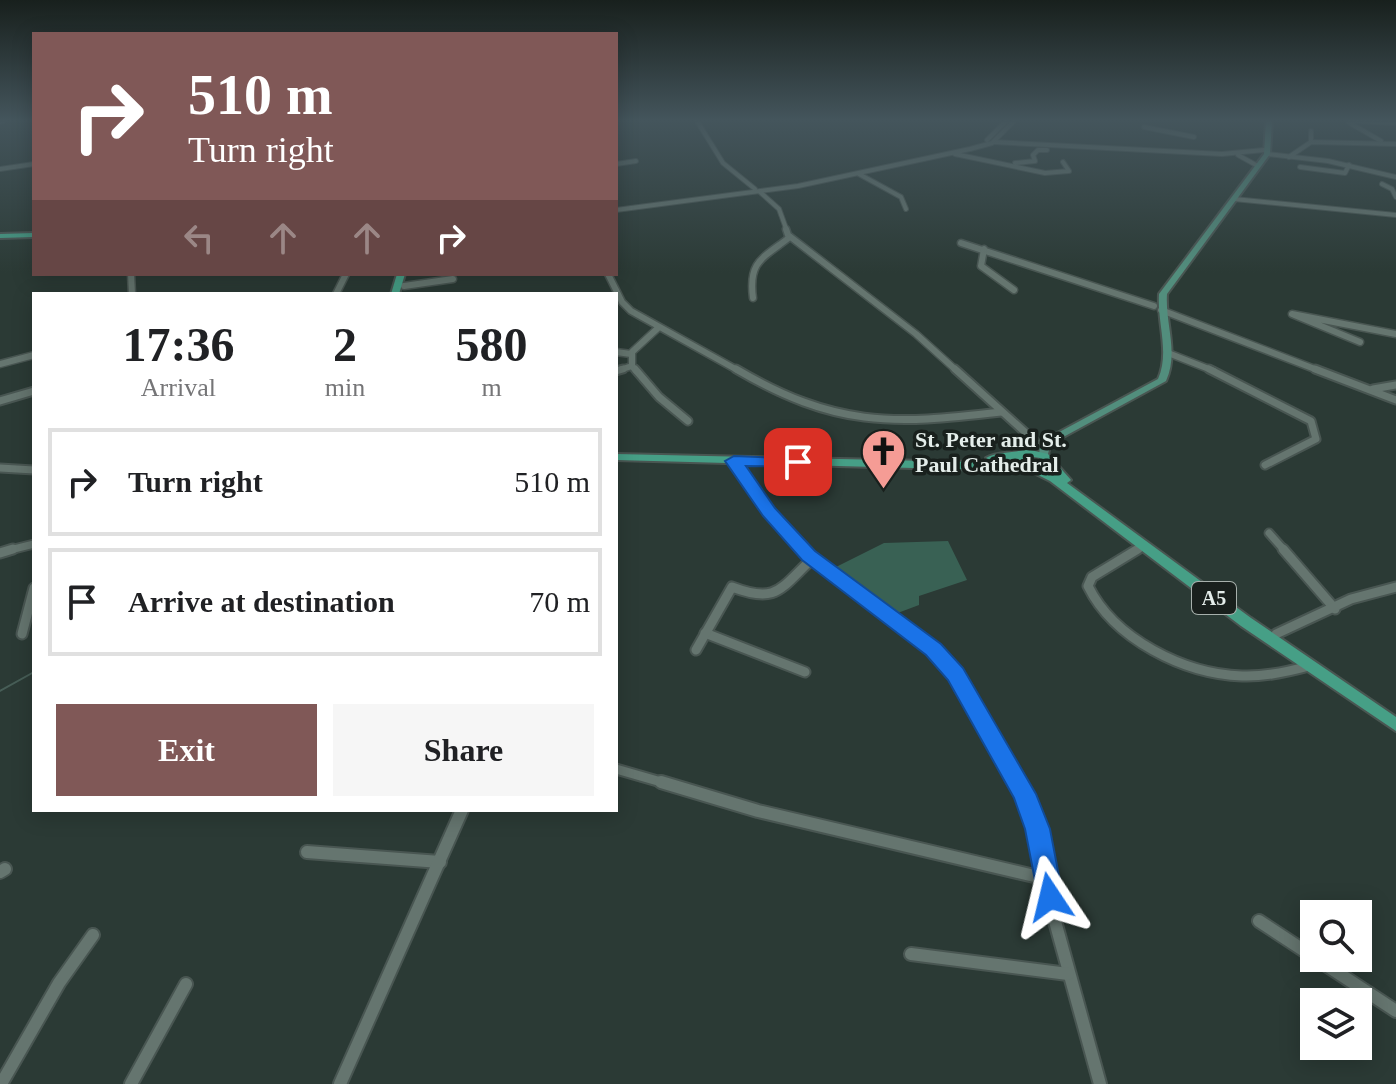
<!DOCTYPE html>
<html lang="en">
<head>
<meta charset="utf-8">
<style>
	body { margin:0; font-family:"Times New Roman",serif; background:#f6f6f6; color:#202124; height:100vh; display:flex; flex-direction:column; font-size:30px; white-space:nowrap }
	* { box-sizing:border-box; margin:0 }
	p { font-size:26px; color:#757577 }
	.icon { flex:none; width:44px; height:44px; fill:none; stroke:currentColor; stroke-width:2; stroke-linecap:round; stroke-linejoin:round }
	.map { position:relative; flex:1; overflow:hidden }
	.sheet { position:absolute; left:32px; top:292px; width:586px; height:520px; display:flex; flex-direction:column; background:#fff; border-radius:0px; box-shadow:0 4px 20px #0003 }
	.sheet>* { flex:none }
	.hud { position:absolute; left:32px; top:32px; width:586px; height:244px; border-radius:0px; box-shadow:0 4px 20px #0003; background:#805857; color:#fff; overflow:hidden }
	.tools { position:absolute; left:1300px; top:900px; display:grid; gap:16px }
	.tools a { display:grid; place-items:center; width:72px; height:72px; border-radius:0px; background:#fff; box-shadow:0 4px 20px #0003; font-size:40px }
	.pin { position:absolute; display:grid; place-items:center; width:68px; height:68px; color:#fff; margin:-34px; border-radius:16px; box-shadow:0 4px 12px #0006 }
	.me { position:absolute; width:88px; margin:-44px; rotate:350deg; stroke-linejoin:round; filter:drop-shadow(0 0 6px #0008) }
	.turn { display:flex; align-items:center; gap:28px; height:168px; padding:0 24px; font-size:36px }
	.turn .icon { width:104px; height:104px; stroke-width:2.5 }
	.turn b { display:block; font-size:56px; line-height:68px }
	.lanes { display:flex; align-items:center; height:76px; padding:0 24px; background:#0003; justify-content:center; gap:40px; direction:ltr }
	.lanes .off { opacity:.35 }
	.eta { display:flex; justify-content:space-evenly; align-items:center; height:136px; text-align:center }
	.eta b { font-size:48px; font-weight:700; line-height:56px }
	.primary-button { display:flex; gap:16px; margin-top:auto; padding:16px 24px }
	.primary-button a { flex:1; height:92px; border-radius:0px; background:#805857; color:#fff; font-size:32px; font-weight:700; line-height:92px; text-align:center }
	.primary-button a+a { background:#f6f6f6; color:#202124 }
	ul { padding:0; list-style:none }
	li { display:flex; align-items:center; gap:24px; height:108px; margin:0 16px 12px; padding:0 8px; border:4px solid #e0e0e0; border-radius:0px }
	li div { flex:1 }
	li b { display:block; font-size:30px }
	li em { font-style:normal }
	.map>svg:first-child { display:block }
	.green { fill:#396154 }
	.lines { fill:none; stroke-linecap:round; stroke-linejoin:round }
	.stream { stroke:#475e57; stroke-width:2 }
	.minor-far4-casing { stroke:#495652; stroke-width:6 }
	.minor-far3-casing { stroke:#495652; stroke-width:9 }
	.minor-far2-casing { stroke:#495652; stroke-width:11 }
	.minor-far1-casing { stroke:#495652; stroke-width:13 }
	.minor-casing { stroke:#495652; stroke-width:16 }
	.major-casing { stroke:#495652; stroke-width:4 }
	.highway-casing { stroke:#495652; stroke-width:4 }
	.minor-far4 { stroke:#65756f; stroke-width:4 }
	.minor-far3 { stroke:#65756f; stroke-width:6 }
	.minor-far2 { stroke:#65756f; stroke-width:7 }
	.minor-far1 { stroke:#65756f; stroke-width:9 }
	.minor { stroke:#65756f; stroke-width:12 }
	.major { fill:#528e7d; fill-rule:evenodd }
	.highway { fill:#469f86; fill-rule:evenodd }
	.route { fill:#1a73e8; stroke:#114b97; stroke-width:2 }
	.labels { text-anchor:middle; stroke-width:7; stroke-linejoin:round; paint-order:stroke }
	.shield { fill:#19201d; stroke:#a7b0ac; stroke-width:2 }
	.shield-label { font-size:20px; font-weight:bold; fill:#e4edea }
	.poi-label { font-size:22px; font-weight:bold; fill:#e4edea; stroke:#19201d; text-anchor:start }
</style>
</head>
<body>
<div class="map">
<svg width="1396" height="1084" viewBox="0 0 1396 1084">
	<rect width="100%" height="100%" fill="#2b3a35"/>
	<!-- green -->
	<polygon class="green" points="948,541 967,580 919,596 919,605 895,614 834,568 884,543"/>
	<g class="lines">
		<!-- stream -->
		<polyline class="stream" points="0,691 34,672"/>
		<defs>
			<g id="minor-far4">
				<polyline points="697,121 723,163 755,189"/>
				<polyline points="1351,121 1396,123"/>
				<polyline points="0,122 3,121"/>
				<polyline points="1348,122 1381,141"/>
				<polyline points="1144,127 1194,137"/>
				<polyline points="1311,131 1311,142"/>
				<polyline points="987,140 1006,121"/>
				<polyline points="994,142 1222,154 1264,150"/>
				<polyline points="955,154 1045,173 1069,171 1063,162"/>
				<polyline points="1267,154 1328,161 1396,177"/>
				<polyline points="1238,155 1256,165"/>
				<polyline points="1289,157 1311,142 1396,144"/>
				<polyline points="1015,163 1035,161 1033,155 1038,150 1047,150"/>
				<polyline points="616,164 636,161"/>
				<polyline points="1300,167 1345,173 1349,165"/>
				<polyline points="0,169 34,164"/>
				<polyline points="859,174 901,197 906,209"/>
				<polyline points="1382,184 1392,189 1396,197"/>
				<polyline points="760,192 779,209 787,231"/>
				<polyline points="1234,199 1396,215"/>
				<polyline points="616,210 798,186 970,149 992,143 1014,121"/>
			</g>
			<g id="minor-far3">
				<polyline points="786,229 788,235 916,334 957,371"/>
				<polyline points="961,243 1154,306"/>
				<polyline points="984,249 981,266 1014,290"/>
				<polyline points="131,274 132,294"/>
				<polyline points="608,274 622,302 631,311 739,371"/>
				<polyline points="404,286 453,279"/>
				<polyline points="336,294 346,274"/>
				<path d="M 753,298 C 748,261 763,258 790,237"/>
				<polyline points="1161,310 1320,371"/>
				<polyline points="1360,342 1292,314 1396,334"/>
				<polyline points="616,352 631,354"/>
				<polyline points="1168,353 1214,371"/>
				<polyline points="0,364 34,355"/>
				<polyline points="616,371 632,366"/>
				<polyline points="636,371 632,366 632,352 658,328"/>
			</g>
			<g id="minor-far2">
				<polyline points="635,369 659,397 688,421"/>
				<path d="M 736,369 C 835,427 891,425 1001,412"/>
				<polyline points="955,369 1037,443"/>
				<polyline points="1209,369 1311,421 1316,439 1265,465"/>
				<polyline points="1315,369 1396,400"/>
				<polyline points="616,371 623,369"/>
				<polyline points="1373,389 1396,385"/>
				<polyline points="0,401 34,391"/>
				<polyline points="734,461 769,512 805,551"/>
				<polyline points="0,468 34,470"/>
				<polyline points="1269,533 1285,551"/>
				<polyline points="6,551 34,544"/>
				<polyline points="1135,551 1144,546"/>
			</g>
			<g id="minor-far1">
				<polyline points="803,549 944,660 987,724 1019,784"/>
				<path d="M 1138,549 L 1092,577 L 1088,586 C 1114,639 1184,674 1242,676 C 1265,677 1287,672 1309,666"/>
				<polyline points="1283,549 1335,609"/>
				<polyline points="0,553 13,549"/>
				<polyline points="705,633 805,672"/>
				<polyline points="22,634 34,588"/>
				<polyline points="1276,634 1351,599 1396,587"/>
				<path d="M 696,650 L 732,587 C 777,604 780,589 812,559"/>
				<polyline points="616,769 668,784"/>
			</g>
			<g id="minor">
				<polyline points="661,782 758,811 1047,879"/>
				<polyline points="1018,782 1038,829 1053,914 1100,1084"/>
				<polyline points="307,852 440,862"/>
				<polyline points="0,872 5,869"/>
				<polyline points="1259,921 1396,1011"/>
				<polyline points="911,954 1068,974"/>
				<polyline points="1,1084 59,983 93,935"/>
				<polyline points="131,1084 186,984"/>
				<polyline points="340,1084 462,810"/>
			</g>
			<path id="major" d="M 1266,121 L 1272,121 L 1270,154 L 1167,294 C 1165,324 1179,352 1166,381 L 1056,441 L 1050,446 L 1047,458 L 1041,458 L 1039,456 L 1040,445 L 1050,437 L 1158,379 C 1170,352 1157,323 1159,294 L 1264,154 Z"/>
			<g id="highway">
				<polygon points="34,233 34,237 0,238 0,234"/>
				<polygon points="397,274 405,274 399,294 391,294"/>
				<path d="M 1026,449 L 1048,454 L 1071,480 L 1067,483 L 1251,618 L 1396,717 L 1396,731 L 1241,626 L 1050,481 L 1030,471 L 616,460 L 616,454 L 1017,463 L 1014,459 L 991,461 L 986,458 C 997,451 1014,454 1026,449 ZM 1028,456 L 1040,458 L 1042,463 L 1032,464 L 1025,459 Z"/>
			</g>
		</defs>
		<!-- minor-far4 casing -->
		<use href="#minor-far4" class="minor-far4-casing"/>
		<!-- minor-far3 casing -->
		<use href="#minor-far3" class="minor-far3-casing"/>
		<!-- minor-far2 casing -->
		<use href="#minor-far2" class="minor-far2-casing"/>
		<!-- minor-far1 casing -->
		<use href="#minor-far1" class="minor-far1-casing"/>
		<!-- minor casing -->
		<use href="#minor" class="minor-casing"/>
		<!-- major casing -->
		<use href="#major" class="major-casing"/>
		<!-- highway casing -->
		<use href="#highway" class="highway-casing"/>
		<!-- minor-far4 -->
		<use href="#minor-far4" class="minor-far4"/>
		<!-- minor-far3 -->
		<use href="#minor-far3" class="minor-far3"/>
		<!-- minor-far2 -->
		<use href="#minor-far2" class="minor-far2"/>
		<!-- minor-far1 -->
		<use href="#minor-far1" class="minor-far1"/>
		<!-- minor -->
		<use href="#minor" class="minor"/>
		<!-- major -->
		<use href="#major" class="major"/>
		<!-- highway -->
		<use href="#highway" class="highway"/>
	</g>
	<!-- sky -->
	<linearGradient id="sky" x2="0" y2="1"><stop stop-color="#18201d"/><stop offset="0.44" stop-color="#44555c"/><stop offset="1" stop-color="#44555c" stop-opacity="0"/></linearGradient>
	<rect width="1396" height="273" fill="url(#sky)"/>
	<!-- route -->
	<polygon class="route" points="734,456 804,459 807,462 798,467 746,466 775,508 815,551 941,644 963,668 1036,794 1050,829 1063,897 1059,906 1050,910 1040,906 1025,829 1014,798 948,680 926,655 802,560 763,516 725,461"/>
	<!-- icons -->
	<defs>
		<symbol id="church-pin" viewBox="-11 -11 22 30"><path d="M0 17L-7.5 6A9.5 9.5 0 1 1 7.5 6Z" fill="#f59c95" stroke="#19201d"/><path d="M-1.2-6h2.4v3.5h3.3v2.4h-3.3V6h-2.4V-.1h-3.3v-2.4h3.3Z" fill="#111"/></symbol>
	</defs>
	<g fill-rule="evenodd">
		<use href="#church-pin" x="858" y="426" width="51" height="69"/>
	</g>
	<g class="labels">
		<!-- shield labels -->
		<rect class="shield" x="1192" y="582" width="44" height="32" rx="6"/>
		<g class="shield-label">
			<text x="1214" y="605">A5</text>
		</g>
		<!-- poi labels -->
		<g class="poi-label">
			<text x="915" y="447">St. Peter and St.<tspan x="915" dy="25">Paul Cathedral</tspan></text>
		</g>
	</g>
</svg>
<div class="tools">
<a><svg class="icon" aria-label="search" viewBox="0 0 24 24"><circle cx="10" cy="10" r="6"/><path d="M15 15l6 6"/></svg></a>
<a><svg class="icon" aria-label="layers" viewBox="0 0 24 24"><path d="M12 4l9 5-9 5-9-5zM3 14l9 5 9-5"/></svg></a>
</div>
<div class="pin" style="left:798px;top:462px;background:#d93025"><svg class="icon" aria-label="arrive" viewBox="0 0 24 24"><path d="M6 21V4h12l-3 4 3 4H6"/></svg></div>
<svg class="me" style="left:1050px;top:897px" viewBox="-20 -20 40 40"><path d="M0-17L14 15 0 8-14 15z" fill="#1a73e8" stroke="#fff" stroke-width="4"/></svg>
<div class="hud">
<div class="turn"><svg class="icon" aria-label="right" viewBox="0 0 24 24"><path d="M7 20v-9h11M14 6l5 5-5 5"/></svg><div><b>510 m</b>Turn right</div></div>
<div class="lanes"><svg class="icon off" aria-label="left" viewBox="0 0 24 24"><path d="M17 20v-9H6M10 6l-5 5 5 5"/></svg><svg class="icon off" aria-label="ahead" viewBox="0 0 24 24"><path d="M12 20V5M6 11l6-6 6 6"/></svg><svg class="icon off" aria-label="ahead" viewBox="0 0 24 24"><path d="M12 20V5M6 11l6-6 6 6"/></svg><svg class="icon" aria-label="right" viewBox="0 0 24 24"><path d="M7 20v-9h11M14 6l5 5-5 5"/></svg></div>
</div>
<section class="sheet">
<div class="eta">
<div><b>17:36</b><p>Arrival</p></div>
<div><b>2</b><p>min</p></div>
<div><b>580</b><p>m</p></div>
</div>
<ul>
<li><svg class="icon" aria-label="right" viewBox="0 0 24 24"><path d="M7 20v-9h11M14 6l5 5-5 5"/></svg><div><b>Turn right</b></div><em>510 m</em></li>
<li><svg class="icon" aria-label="arrive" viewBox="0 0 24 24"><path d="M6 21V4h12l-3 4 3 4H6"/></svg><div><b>Arrive at destination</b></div><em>70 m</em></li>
</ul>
<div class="primary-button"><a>Exit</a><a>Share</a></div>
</section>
</div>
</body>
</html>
